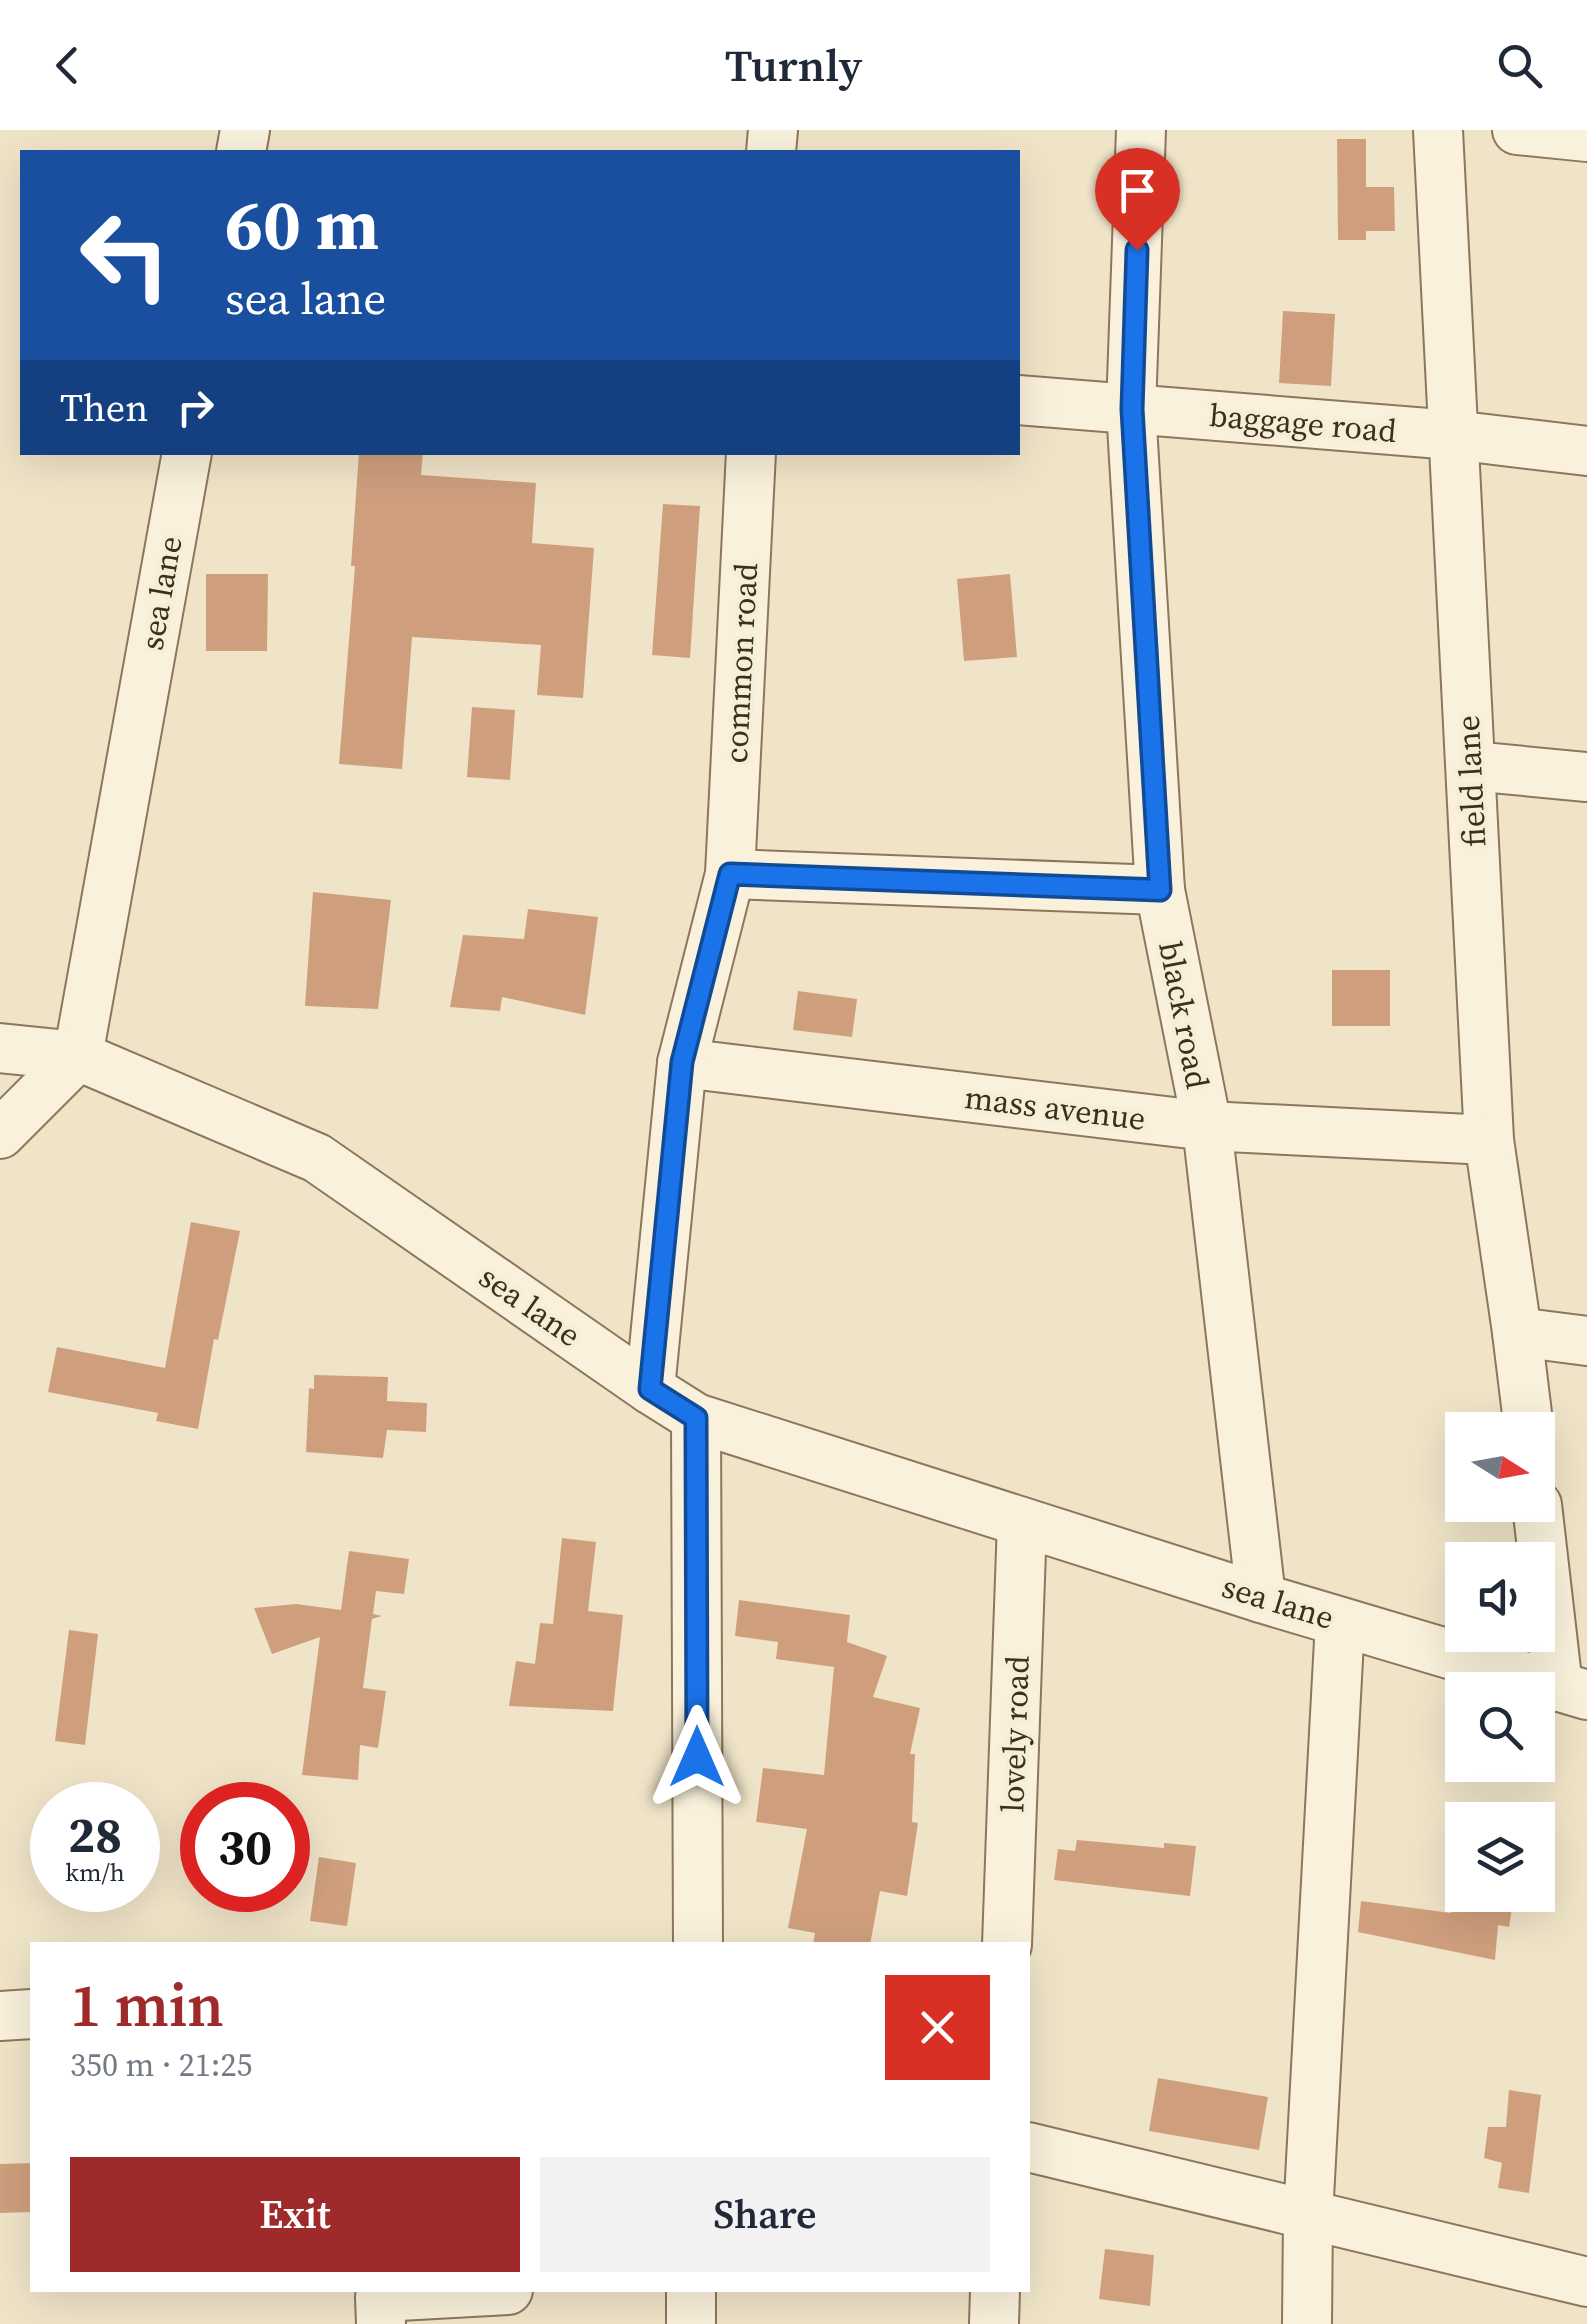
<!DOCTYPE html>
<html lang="en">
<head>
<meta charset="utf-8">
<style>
	body { margin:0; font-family:"Source Serif 4",serif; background:#f2f2f3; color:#1f2937; height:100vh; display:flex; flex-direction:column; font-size:38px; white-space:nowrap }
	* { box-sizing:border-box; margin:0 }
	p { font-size:32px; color:#747a83 }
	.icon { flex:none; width:55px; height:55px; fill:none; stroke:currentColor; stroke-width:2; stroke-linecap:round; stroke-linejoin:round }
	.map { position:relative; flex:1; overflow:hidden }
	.drawer { position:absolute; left:30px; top:1812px; width:1000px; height:350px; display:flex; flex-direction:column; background:#fff; border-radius:0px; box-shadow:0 10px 40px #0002 }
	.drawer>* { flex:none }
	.top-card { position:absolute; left:20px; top:20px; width:1000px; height:305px; border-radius:0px; box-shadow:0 10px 40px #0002; background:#1a4fa0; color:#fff; overflow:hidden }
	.needle { width:65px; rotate:101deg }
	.fabs { position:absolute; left:1445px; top:1282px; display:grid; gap:20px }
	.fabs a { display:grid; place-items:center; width:110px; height:110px; border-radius:0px; background:#fff; box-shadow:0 10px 40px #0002; font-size:50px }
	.speed { position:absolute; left:30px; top:1652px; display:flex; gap:20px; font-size:50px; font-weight:700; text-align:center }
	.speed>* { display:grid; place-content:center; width:130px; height:130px; border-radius:50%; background:#fff; box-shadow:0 10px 40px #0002; line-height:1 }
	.speed small { font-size:25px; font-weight:400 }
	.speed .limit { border:15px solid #d22; background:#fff; color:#111 }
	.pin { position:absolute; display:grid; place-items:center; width:85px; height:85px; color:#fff; margin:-102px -42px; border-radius:50% 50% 50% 0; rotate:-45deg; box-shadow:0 0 10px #0007 }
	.pin .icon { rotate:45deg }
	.me { position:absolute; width:110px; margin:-55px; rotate:0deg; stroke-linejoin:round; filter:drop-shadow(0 0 8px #0008) }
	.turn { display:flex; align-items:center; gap:35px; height:210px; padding:0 40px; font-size:45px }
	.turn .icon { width:130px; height:130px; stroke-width:2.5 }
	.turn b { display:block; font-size:70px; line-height:85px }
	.then { display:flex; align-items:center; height:95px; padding:0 40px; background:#0003; gap:20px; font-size:38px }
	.round { display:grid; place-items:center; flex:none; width:105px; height:105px; border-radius:0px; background:#f2f2f3 }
	.summary { display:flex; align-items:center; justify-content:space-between; height:170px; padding:0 40px }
	h1 { font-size:60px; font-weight:600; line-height:75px; color:#9e2a2b }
	.primary-button { display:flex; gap:20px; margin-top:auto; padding:20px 40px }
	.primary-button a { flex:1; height:115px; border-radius:0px; background:#9e2a2b; color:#fff; font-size:40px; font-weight:600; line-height:115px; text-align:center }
	.primary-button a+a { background:#f2f2f3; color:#1f2937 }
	header { display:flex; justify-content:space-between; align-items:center; height:130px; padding:0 40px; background:#fff; font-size:45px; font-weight:600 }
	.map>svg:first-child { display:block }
	.building { fill:#cf9f7d }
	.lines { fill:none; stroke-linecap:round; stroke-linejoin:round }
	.minor-casing { stroke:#8d765c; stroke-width:52 }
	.minor { stroke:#faf1dc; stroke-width:48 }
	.route-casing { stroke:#114b97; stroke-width:25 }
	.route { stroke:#1a73e8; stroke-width:18 }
	.labels { text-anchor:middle; stroke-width:8; stroke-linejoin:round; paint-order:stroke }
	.street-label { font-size:32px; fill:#3d2e20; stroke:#f7eed8 }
</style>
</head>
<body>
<header><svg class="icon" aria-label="back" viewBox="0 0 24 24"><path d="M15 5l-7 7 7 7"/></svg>Turnly<svg class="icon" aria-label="search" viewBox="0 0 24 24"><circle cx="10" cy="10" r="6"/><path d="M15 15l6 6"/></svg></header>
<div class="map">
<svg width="1587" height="2194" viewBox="0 0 1587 2194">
	<rect width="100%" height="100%" fill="#f0e4c8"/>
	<!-- building -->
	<g class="building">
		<polygon points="1337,9 1366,9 1366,57 1394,57 1395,101 1366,101 1366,110 1338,110"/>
		<polygon points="1283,181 1335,184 1331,256 1279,253"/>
		<polygon points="359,322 423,322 421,345 536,353 532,413 594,418 583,568 537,565 541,515 412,507 402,639 339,634 355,436 351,436"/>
		<polygon points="663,374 700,376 690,528 652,525"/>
		<polygon points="206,444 268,444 267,521 206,521"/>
		<polygon points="1010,444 1017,527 964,531 957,449"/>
		<polygon points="472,577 515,580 510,650 467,647"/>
		<polygon points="313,762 391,770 378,879 305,876"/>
		<polygon points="528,779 598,787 585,885 502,867 500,881 450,877 463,805 524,809"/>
		<rect x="1332" y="840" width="58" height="56"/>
		<polygon points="798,861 857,869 852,907 793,900"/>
		<polygon points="191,1092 240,1101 218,1210 214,1209 198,1299 156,1291 158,1283 48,1262 57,1217 165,1238"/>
		<polygon points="314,1245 388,1247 387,1271 427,1273 426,1302 387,1300 383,1328 306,1322 309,1258 314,1259"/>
		<polygon points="562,1408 596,1412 588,1481 623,1485 613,1581 509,1576 516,1531 535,1534 540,1493 553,1494"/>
		<polygon points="349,1421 409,1429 404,1464 376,1461 373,1484 382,1486 372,1489 363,1558 386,1561 378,1618 360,1615 358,1650 302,1645 320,1507 272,1524 254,1478 296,1474 341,1480"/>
		<polygon points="739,1470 850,1485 847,1512 887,1526 873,1567 920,1578 910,1624 915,1624 912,1692 918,1693 907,1766 880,1761 870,1815 813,1815 815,1803 788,1798 807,1699 756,1692 763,1638 824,1645 834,1537 776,1529 778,1512 735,1506"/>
		<polygon points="69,1500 98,1504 85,1615 55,1611"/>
		<polygon points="1077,1710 1164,1718 1164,1713 1196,1716 1190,1766 1054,1750 1058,1719 1075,1721"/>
		<polygon points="319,1727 356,1733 347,1796 310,1791"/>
		<polygon points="1453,1765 1514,1765 1509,1797 1498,1795 1495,1830 1358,1802 1361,1771 1451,1783"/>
		<polygon points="1158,1948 1268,1967 1259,2020 1149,2001"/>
		<polygon points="1509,1960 1541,1965 1529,2063 1498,2058 1502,2033 1484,2028 1488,1997 1506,1997"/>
		<polygon points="32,2033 32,2082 0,2083 0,2034"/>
		<polygon points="1105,2119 1154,2125 1150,2176 1099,2169"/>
	</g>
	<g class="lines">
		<defs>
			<g id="minor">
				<polyline points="1141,0 1131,279 1160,760 1207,996 1261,1468"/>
				<polyline points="1438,0 1489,1010 1517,1202 1529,1300"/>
				<polyline points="1517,0 1587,7"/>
				<polyline points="241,22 245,0"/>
				<polyline points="771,22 773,0"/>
				<polyline points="1018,270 1453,305 1587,321"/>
				<polyline points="187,322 78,926 317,1028 650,1259 696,1288 1261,1468 1587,1565"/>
				<polyline points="1471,636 1587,647"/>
				<polyline points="730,744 1160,760"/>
				<polyline points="0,918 78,926 0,1004"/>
				<polyline points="682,933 1207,996 1489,1010"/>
				<polyline points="1517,1202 1587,1211"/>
				<polyline points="650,1259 682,933 730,744 751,322"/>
				<polyline points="696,1288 698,1815"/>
				<polyline points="1537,1375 1558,1557"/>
				<polyline points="1007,1815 1022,1392"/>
				<polyline points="0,1886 32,1884"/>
				<polyline points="1028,2017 1587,2152"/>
				<polyline points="381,2194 380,2167 508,2160"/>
				<polyline points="691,2194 691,2160"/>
				<polyline points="994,2194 995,2160"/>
				<polyline points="1307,2194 1308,2086 1340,1492"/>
			</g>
		</defs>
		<!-- minor casing -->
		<use href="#minor" class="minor-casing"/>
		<!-- minor -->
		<use href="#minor" class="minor"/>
	</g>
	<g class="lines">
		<defs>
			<polyline id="route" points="697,1627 696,1288 650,1259 682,932 730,744 1160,760 1132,279 1137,120"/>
		</defs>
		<!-- route casing -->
		<use href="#route" class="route-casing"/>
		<!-- route -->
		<use href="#route" class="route"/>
	</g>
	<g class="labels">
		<!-- street labels -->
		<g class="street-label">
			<text transform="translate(1303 293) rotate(5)" y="11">baggage road</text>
			<text transform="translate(161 463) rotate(-80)" y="11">sea lane</text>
			<text transform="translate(741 533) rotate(-87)" y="11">common road</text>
			<text transform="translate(1471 651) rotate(-93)" y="11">field lane</text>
			<text transform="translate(1184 885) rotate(79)" y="11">black road</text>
			<text transform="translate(1055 978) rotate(7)" y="11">mass avenue</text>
			<text transform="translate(530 1176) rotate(35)" y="11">sea lane</text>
			<text transform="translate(1278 1472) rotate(17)" y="11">sea lane</text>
			<text transform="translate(1015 1604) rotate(-88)" y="11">lovely road</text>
		</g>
	</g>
</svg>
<div class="fabs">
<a><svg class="needle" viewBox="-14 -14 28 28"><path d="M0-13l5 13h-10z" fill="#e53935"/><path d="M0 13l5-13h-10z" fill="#747a83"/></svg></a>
<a><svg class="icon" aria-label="sound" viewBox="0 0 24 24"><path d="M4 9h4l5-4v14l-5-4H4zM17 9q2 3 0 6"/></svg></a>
<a><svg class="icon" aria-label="search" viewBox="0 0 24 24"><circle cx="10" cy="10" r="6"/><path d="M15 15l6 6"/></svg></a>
<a><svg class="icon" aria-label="layers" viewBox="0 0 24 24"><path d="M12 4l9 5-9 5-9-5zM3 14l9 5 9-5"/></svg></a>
</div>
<div class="speed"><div>28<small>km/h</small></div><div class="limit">30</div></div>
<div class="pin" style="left:1137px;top:120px;background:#d93025"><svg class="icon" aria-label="arrive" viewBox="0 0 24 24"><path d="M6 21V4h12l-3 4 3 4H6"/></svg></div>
<svg class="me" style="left:697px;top:1627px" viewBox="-20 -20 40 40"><path d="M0-17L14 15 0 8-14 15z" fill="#1a73e8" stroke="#fff" stroke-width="4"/></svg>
<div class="top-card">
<div class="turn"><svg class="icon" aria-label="left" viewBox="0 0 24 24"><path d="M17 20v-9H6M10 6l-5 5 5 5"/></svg><div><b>60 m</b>sea lane</div></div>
<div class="then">Then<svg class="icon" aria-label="right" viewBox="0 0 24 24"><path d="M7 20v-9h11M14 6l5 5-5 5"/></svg></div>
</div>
<section class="drawer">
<div class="summary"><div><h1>1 min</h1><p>350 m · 21:25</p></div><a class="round" style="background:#d93025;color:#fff"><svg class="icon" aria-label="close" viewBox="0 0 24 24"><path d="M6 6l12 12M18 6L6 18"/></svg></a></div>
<div class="primary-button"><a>Exit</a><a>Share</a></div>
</section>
</div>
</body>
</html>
